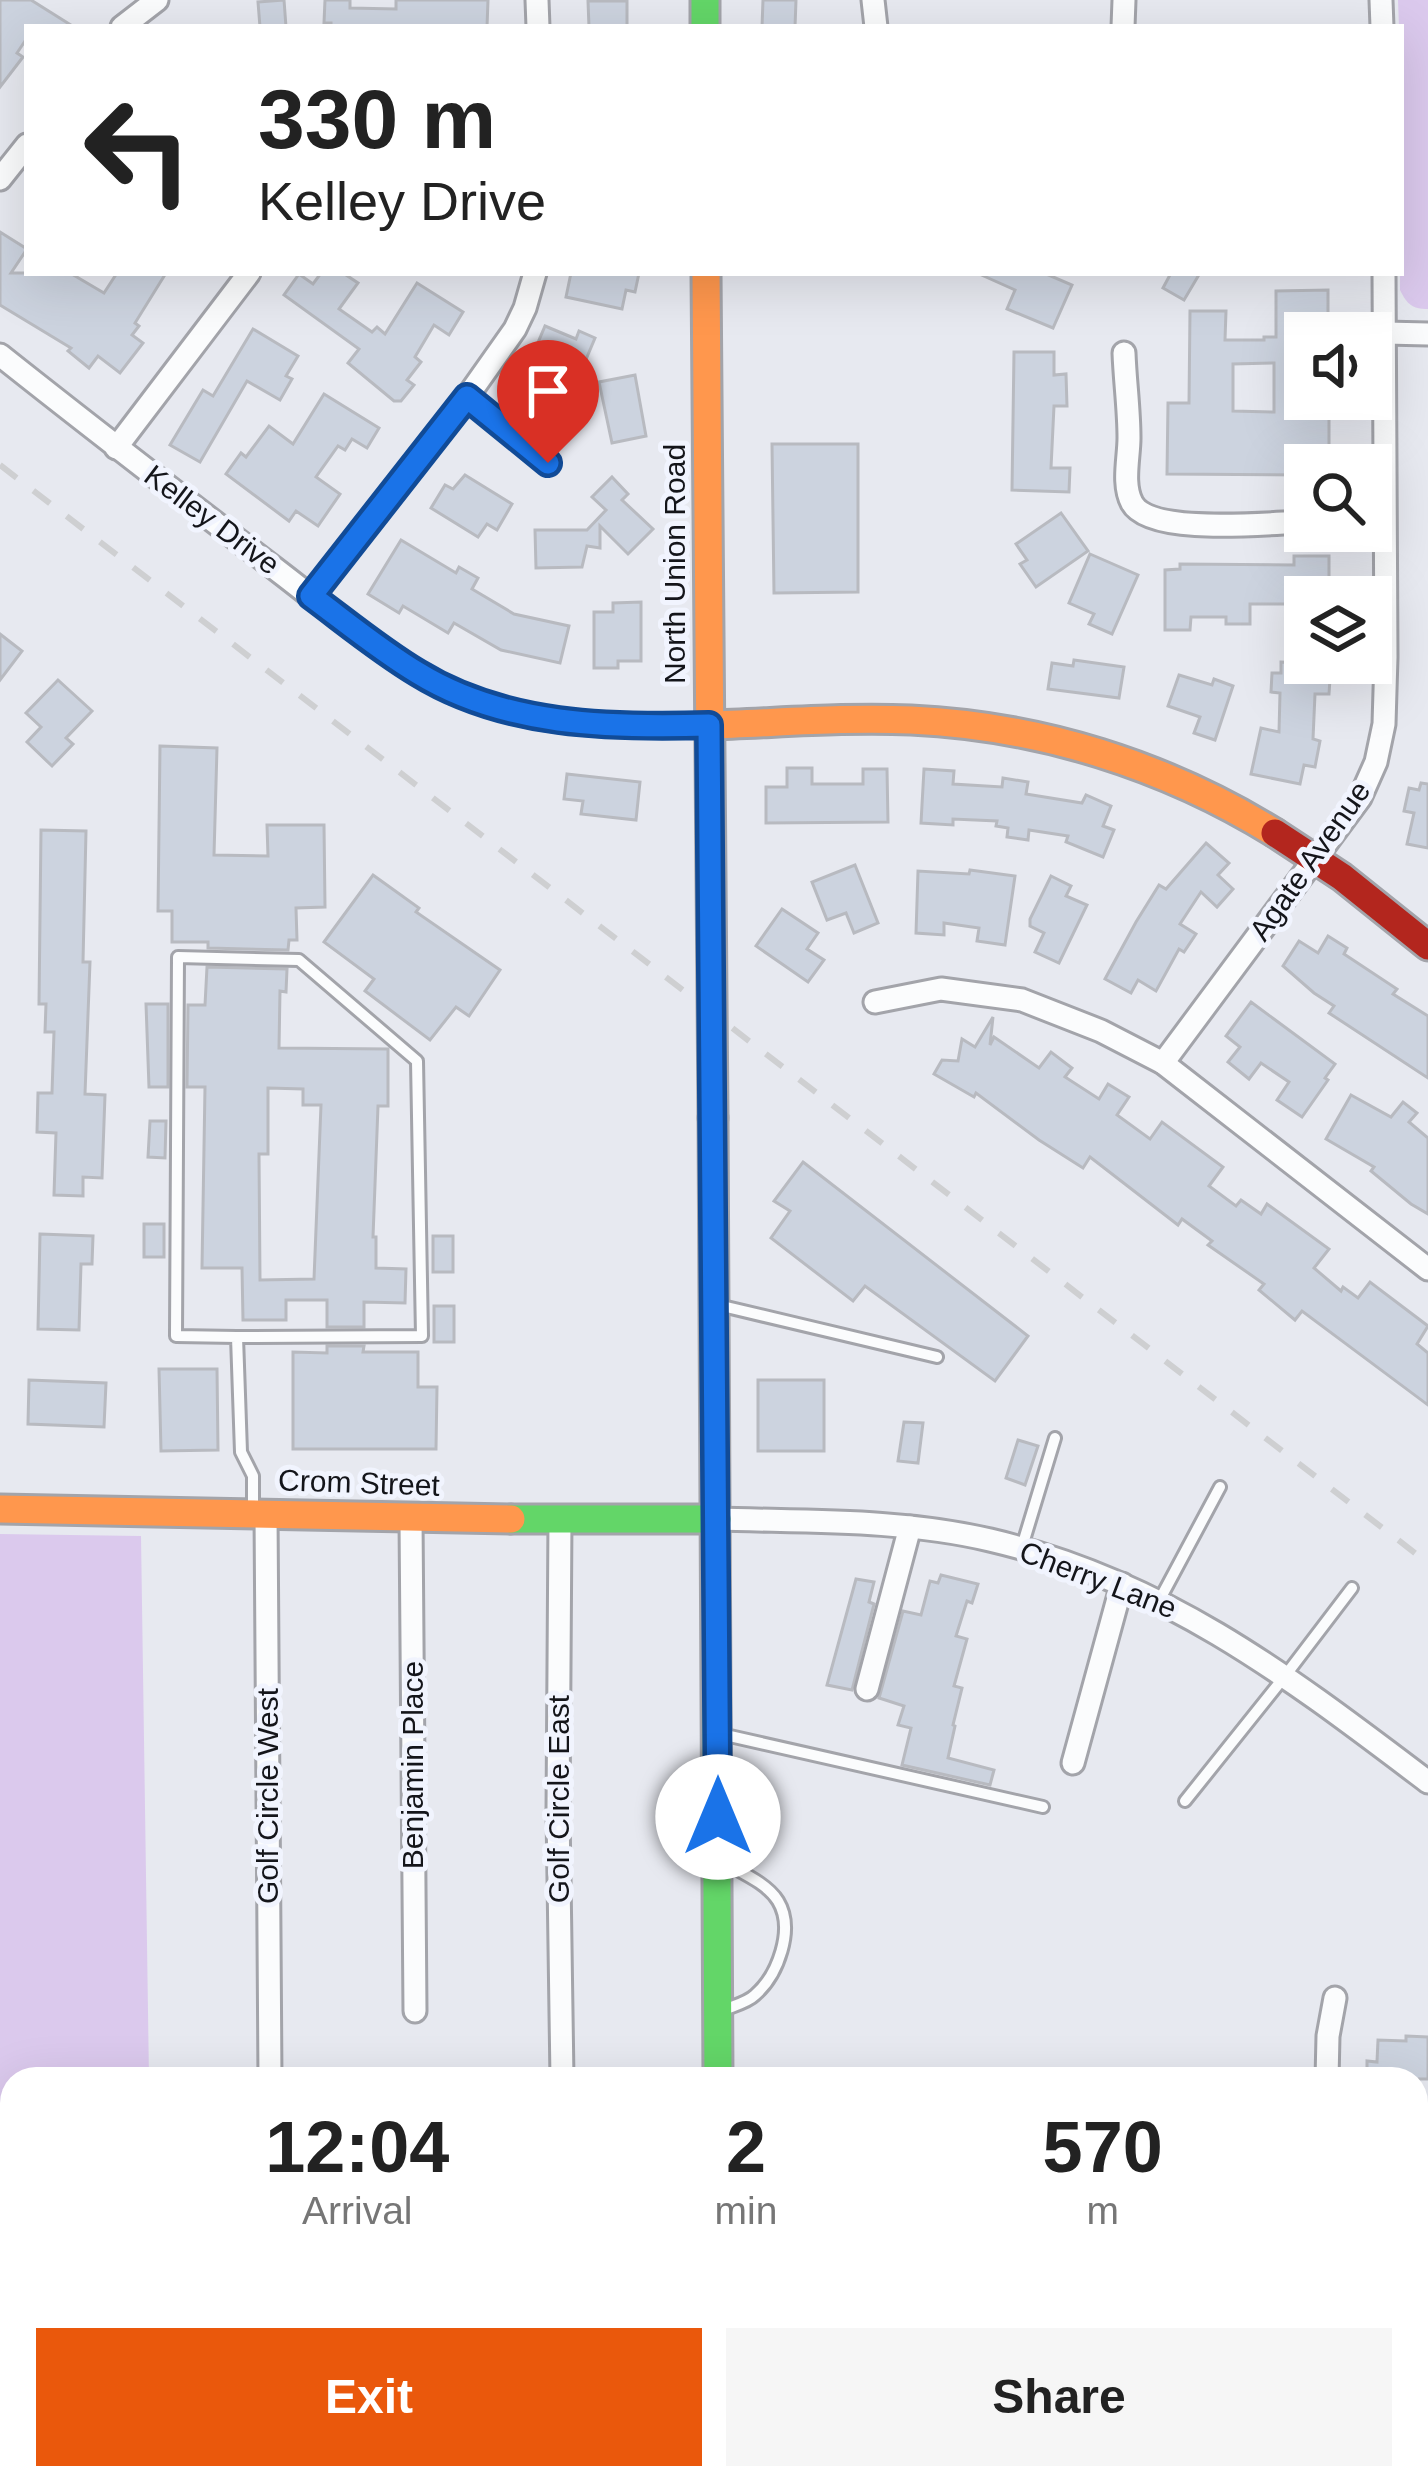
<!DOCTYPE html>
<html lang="en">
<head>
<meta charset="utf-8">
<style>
	body { margin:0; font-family:Helvetica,sans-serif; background:#f6f6f6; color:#222; height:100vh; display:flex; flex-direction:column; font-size:45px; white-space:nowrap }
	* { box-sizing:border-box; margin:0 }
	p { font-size:39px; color:#767676 }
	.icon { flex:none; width:66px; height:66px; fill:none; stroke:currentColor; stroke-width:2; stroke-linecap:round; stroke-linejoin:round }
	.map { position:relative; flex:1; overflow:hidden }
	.side { position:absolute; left:0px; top:2067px; width:1428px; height:423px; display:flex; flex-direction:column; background:#fff; border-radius:36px 36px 0 0; box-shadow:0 12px 48px #0002 }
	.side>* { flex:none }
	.guide { position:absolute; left:24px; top:24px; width:1380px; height:252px; border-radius:0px; box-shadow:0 12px 48px #0002; background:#fff; color:#222; overflow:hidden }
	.tools { position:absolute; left:1284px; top:312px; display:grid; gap:24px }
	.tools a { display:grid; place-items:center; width:108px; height:108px; border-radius:0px; background:#fff; box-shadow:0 12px 48px #0002; font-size:60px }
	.pin { position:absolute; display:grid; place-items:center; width:102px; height:102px; color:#fff; margin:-123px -51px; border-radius:50% 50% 50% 0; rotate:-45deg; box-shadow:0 0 12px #0007 }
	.pin .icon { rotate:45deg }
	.me { position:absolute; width:132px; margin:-66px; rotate:0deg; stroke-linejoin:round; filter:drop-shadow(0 0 9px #0008) }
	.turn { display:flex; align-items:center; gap:42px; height:252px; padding:0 36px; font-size:54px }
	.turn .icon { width:156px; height:156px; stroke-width:2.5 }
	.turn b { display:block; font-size:84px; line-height:102px }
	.eta { display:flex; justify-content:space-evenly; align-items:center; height:204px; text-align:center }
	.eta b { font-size:72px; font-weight:700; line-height:84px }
	.button { display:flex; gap:24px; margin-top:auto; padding:24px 36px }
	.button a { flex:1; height:138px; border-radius:0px; background:#ea580c; color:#fff; font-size:48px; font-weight:700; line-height:138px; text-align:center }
	.button a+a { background:#f6f6f6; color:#222 }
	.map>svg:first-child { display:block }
	.green { fill:#dbc9ed }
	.building { fill:#ccd3df; stroke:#b8bac0; stroke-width:3; fill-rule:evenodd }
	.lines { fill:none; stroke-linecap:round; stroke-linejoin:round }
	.lane-casing { stroke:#a3a4aa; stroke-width:16 }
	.street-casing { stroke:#a3a4aa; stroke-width:27 }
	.fast-casing { stroke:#a3a4aa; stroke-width:33 }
	.slow-casing { stroke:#a3a4aa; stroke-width:33 }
	.jam-casing { stroke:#a3a4aa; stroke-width:33 }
	.lane { stroke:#fbfcfd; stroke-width:10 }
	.street { stroke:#fbfcfd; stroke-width:21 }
	.fast { stroke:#63d668; stroke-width:27 }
	.slow { stroke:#ff974d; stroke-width:27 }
	.jam { stroke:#b3261e; stroke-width:27 }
	.rail { stroke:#cecfd1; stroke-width:6; stroke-dasharray:21 21; stroke-linecap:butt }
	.route-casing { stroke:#114b97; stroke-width:30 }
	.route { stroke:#1a73e8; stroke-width:21 }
	.labels { text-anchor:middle; stroke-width:10; stroke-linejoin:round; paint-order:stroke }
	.street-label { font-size:30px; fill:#14151a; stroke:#f1f4fe }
</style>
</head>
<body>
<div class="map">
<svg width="1428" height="2488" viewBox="0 0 1428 2488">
	<rect width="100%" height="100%" fill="#e7e9f0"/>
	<!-- green -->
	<g class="green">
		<path d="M 1398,0 L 1428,0 L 1428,309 C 1412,309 1407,304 1400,290 L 1401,27 L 1399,27 Z"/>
		<polygon points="0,1534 141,1536 149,2079 12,2079 12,2478 157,2478 157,2488 0,2488"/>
	</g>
	<!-- building -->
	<g class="building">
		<polygon points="0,0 31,0 74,27 27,27 27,38 17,53 23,57 0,87"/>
		<polygon points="284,0 286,27 260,27 258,2"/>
		<polygon points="325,0 350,0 350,8 396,9 396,0 488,0 487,27 331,27 331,23 324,23"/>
		<polygon points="763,0 796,0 795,27 762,27"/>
		<polygon points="588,1 627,1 627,27 589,27"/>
		<polygon points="0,232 27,249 11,273 70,273 104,293 117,273 166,273 135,323 139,326 132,335 143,343 120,373 98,356 89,368 68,351 71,348 0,305"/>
		<polygon points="321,273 343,273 358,283 339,309 372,332 377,327 385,334 417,283 463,312 449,335 434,325 415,357 421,362 407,380 414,385 401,401 394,401 348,363 359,349 284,295 299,274 313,284"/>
		<polygon points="571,273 639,273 635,292 626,290 622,309 566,297"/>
		<polygon points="977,273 1044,273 1072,285 1053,328 1007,309 1015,290"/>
		<polygon points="1171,273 1200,273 1184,300 1163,288"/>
		<path d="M 1328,290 L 1328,330 L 1305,330 L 1305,399 L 1329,399 L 1329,465 L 1305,465 L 1305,475 L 1167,474 L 1168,403 L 1189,403 L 1190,311 L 1226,311 L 1225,340 L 1264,340 L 1264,337 L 1276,337 L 1276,291 ZM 1274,363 L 1274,412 L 1233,411 L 1233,364 Z"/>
		<polygon points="545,326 576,339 579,331 595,338 573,390 526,371"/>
		<polygon points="253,329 298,356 286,376 292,379 280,400 247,381 200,462 170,445 203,390 213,396"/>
		<polygon points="1014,352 1054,352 1054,375 1066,374 1067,406 1054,406 1051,468 1070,468 1069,492 1012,490"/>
		<polygon points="635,375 646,436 612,443 599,382"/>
		<polygon points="324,394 379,428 367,448 352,439 345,450 338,446 316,477 340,494 318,526 296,511 289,521 226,474 241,453 246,457 269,426 293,444"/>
		<polygon points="772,444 858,444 858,592 774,593"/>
		<polygon points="465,475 512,504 497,530 487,524 478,537 431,508 445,485 453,489"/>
		<polygon points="612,477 628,494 622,500 653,529 628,554 600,526 600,548 587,546 582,567 536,568 535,530 587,530 606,510 592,497"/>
		<polygon points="1061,513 1088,551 1036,587 1020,564 1027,560 1016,544"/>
		<polygon points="401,540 456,573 459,567 478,578 472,589 514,614 569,626 560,663 501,650 454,623 448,633 403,606 399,613 368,594"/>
		<polygon points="1090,554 1138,575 1112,634 1089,624 1094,614 1069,603"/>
		<polygon points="1294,556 1329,556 1329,597 1305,597 1305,604 1250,604 1250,624 1226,624 1226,617 1191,617 1190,630 1165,630 1165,570 1180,569 1180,564 1294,565"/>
		<polygon points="641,602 641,661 618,661 618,668 594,668 594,612 613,612 613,603"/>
		<polygon points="0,634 22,651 0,680"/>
		<polygon points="1074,660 1124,667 1119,698 1048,689 1052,663 1073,666"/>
		<polygon points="1281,662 1331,664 1329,694 1315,694 1313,739 1320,741 1315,767 1304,765 1300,784 1251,774 1261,728 1279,732 1280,693 1271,692 1272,673 1281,673"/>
		<polygon points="1179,675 1212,685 1214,679 1233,686 1215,740 1194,733 1200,717 1168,706"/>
		<polygon points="58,680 92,711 66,738 73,744 52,766 27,742 41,727 26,713"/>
		<polygon points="160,746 217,748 214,855 268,856 267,825 324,825 325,907 296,908 297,940 289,940 288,950 208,948 208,942 172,942 172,911 158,911"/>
		<polygon points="787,768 812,768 812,784 863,784 863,769 887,769 888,822 766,823 766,787 787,787"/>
		<polygon points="924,769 954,771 953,784 1002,787 1003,778 1028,782 1026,794 1082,803 1086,795 1111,806 1103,826 1114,830 1103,857 1066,842 1068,836 1029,830 1028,840 1007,837 1008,828 996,826 997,821 953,819 953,825 921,823"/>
		<polygon points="567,774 640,782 636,820 581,814 583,801 564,799"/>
		<polygon points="1421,783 1428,784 1428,848 1407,844 1414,813 1404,811 1409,788 1419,790"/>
		<polygon points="41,830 86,831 83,962 90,962 85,1094 105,1095 102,1178 83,1177 83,1196 54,1195 56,1133 37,1132 38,1093 52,1093 54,1032 45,1032 46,1004 39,1004"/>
		<polygon points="1206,843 1229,863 1218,875 1233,889 1217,907 1201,892 1180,924 1196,934 1184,952 1179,949 1156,991 1138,980 1131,993 1105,979 1136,922 1159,885 1166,889"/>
		<polygon points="855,865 878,923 854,933 846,913 827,920 812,882"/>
		<polygon points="970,870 1015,876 1005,945 977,941 979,928 944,923 944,935 916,933 918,871 969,874"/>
		<polygon points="373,875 419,908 416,912 500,970 469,1016 456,1007 430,1040 365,991 374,979 324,942"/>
		<polygon points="1051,876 1071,886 1066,896 1087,905 1059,963 1035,952 1044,933 1030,926 1030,919"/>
		<polygon points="782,909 818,933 807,949 824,960 808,982 756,946"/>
		<polygon points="1328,936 1347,948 1344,954 1397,989 1393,994 1428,1016 1428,1078 1329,1013 1334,1006 1314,993 1283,966 1299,941 1318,953"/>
		<path d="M 207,967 L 287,969 L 286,992 L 280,991 L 279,1048 L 388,1049 L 388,1106 L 378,1106 L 373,1237 L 376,1237 L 376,1268 L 406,1269 L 405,1303 L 364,1302 L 364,1327 L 327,1327 L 327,1300 L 286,1300 L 286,1320 L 243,1320 L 242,1268 L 202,1268 L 205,1087 L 187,1087 L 188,1005 L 205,1005 ZM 268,1088 L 303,1089 L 303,1105 L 321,1105 L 314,1279 L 260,1280 L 259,1154 L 268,1154 Z"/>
		<polygon points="1251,1002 1335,1064 1325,1078 1328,1080 1302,1117 1277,1100 1289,1082 1261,1063 1249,1079 1228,1062 1240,1047 1226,1036"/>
		<polygon points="146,1004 168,1004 168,1087 149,1087"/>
		<polygon points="993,1017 990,1045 994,1037 1039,1068 1051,1052 1072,1068 1065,1077 1099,1099 1108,1084 1129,1097 1117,1115 1150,1139 1162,1122 1223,1167 1209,1186 1236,1206 1241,1200 1261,1214 1267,1204 1329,1249 1314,1268 1341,1291 1343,1287 1358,1298 1370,1282 1428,1326 1417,1344 1428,1353 1428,1405 1302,1311 1295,1320 1259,1290 1264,1284 1208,1245 1212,1241 1182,1219 1178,1225 1090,1157 1083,1168 1039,1140 976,1093 974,1097 934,1074 942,1060 958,1061 962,1039 975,1047"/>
		<polygon points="1351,1095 1391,1117 1403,1102 1417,1113 1409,1122 1428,1138 1428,1214 1411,1204 1371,1171 1374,1167 1326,1139"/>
		<polygon points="150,1121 166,1121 165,1158 148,1157"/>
		<polygon points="803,1162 1028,1336 995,1381 865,1286 853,1301 771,1238 790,1211 774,1201"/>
		<rect x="144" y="1224" width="20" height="33"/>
		<polygon points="40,1234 93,1236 92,1264 81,1264 79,1330 38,1329"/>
		<rect x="433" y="1236" width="20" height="36"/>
		<rect x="434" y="1306" width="20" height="36"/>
		<polygon points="327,1346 364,1346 363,1352 418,1352 418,1387 437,1387 436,1449 293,1449 293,1352 327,1353"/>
		<polygon points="159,1369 217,1369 218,1450 161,1451"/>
		<polygon points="29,1380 106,1383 104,1427 28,1424"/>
		<rect x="758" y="1380" width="66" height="71"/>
		<polygon points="904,1422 923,1423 918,1463 898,1461"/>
		<polygon points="1018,1440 1038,1446 1025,1485 1006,1478"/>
		<polygon points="941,1575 978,1584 972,1603 967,1601 956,1636 967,1639 954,1686 962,1688 953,1725 955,1726 948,1758 994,1770 990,1785 902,1765 911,1728 898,1725 904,1706 879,1698 903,1611 921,1615 930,1581 938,1583"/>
		<polygon points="856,1579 874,1582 869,1602 874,1604 852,1690 827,1685"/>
		<polygon points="1406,2036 1428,2037 1428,2079 1367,2079 1367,2061 1377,2062 1378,2040 1406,2041"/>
	</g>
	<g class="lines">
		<defs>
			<g id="lane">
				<polyline points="718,1305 937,1357"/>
				<polyline points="237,1337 422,1336 417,1061 299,960 178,957 176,1336 237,1337 241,1452 253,1476 253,1511"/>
				<polyline points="1021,1550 1055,1438"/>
				<polyline points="1159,1601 1220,1487"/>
				<polyline points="721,1734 1043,1807"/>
				<polyline points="1185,1801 1285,1676 1352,1588"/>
				<path d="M 721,2011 C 732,2006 747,2003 755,1995 C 778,1975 795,1929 778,1901 C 767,1883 740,1872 723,1862"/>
				<polyline points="471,2488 471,2478"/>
			</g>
			<g id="street">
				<polyline points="537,0 538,27"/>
				<polyline points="873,0 876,27"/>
				<polyline points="1381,0 1382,27"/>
				<polyline points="122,27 157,0"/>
				<polyline points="1123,27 1124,0"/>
				<polyline points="0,179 27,145"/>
				<polyline points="1385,333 1428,334"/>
				<path d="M 1124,353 C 1125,381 1129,409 1129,438 C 1129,458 1122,484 1132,503 C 1150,536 1269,523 1305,522"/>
				<path d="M 0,355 C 93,429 188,502 282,574 C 334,614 396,667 456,693 C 534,728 625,728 709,725"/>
				<polyline points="467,397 548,462"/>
				<polyline points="116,448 249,273"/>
				<polyline points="312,596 467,397 515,329 525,308 535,273"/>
				<polyline points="875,1002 941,989 1022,1000 1101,1031 1163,1063 1428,1269"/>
				<polyline points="1163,1063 1360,798 1376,762 1384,724 1386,657 1384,273"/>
				<polyline points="266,1514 270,2079"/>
				<polyline points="411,1519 415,2011"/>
				<polyline points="560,1519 558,1812 562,2079"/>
				<path d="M 717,1519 C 808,1522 901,1519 990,1540 C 1165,1581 1289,1677 1428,1782"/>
				<polyline points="867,1689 910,1527"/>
				<polyline points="1073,1763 1122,1584"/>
				<polyline points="1327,2079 1328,2036 1335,1998"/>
				<polyline points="1416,2435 1428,2435"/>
				<polyline points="988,2488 991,2478"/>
			</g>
			<g id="fast">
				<polyline points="705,0 705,27"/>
				<polyline points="713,1118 718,2079"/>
				<polyline points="511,1519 717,1519"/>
				<polyline points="721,2478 721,2488"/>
			</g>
			<g id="slow">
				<polyline points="706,273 713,1118"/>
				<path d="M 709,725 C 776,723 844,717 911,720 C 1040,726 1165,765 1275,833"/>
				<polyline points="0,1509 511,1519"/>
			</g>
			<polyline id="jam" points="1275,833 1342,877 1428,946"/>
		</defs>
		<!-- lane casing -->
		<use href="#lane" class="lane-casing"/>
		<!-- street casing -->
		<use href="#street" class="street-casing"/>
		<!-- fast casing -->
		<use href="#fast" class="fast-casing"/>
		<!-- slow casing -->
		<use href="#slow" class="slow-casing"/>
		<!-- jam casing -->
		<use href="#jam" class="jam-casing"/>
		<!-- lane -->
		<use href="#lane" class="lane"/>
		<!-- street -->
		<use href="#street" class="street"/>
		<!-- fast -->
		<use href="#fast" class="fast"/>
		<!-- slow -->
		<use href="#slow" class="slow"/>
		<!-- jam -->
		<use href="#jam" class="jam"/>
		<!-- rail -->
		<polyline class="rail" points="0,465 1428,1563"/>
	</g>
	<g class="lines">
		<defs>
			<path id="route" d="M 548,463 L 467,397 L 311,596 C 346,622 381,651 418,673 C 504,726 610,728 709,725 L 718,1817"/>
		</defs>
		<!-- route casing -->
		<use href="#route" class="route-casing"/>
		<!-- route -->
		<use href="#route" class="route"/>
	</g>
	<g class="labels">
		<!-- street labels -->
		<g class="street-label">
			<text transform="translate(212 520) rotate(37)" y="10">Kelley Drive</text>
			<text transform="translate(675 564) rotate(-90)" y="10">North Union Road</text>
			<text transform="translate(1310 861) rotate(-55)" y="10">Agate Avenue</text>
			<text transform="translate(359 1483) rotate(2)" y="10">Crom Street</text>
			<text transform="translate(1098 1580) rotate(21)" y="10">Cherry Lane</text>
			<text transform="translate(413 1765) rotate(-90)" y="10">Benjamin Place</text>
			<text transform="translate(268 1796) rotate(-90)" y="10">Golf Circle West</text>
			<text transform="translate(559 1799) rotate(-90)" y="10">Golf Circle East</text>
		</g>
	</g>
</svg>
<div class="tools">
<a><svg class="icon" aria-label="sound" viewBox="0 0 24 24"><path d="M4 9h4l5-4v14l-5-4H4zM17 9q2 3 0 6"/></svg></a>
<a><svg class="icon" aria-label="search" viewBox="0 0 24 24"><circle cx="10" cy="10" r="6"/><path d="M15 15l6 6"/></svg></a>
<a><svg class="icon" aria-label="layers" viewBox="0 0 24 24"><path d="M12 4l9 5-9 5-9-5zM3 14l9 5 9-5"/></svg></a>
</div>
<div class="pin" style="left:548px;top:463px;background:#d93025"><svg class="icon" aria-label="arrive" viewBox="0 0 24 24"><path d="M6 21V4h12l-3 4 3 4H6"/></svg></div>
<svg class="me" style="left:718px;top:1817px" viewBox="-20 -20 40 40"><circle r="19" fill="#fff"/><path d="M0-13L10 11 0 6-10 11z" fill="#1a73e8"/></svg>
<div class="guide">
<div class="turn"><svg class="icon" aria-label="left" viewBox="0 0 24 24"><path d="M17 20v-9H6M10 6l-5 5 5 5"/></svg><div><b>330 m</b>Kelley Drive</div></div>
</div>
<section class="side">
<div class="eta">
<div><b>12:04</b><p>Arrival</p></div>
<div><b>2</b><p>min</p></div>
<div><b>570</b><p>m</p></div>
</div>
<div class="button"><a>Exit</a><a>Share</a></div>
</section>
</div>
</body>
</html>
